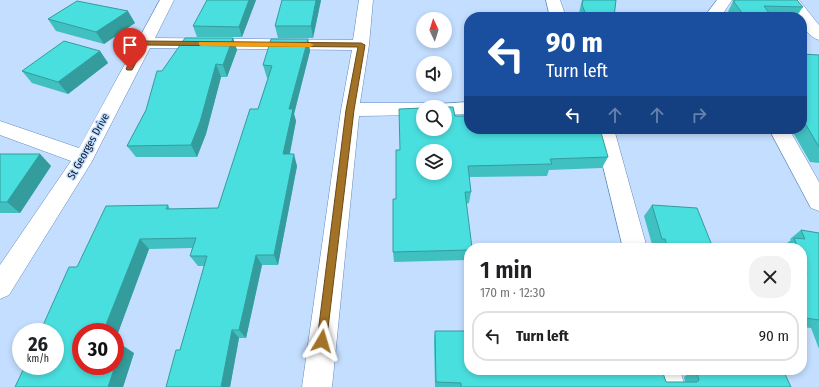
<!DOCTYPE html>
<html lang="en">
<head>
<meta charset="utf-8">
<style>
	body { margin:0; font-family:"Fira Sans Condensed",sans-serif; background:#f2f2f2; color:#202124; height:100vh; display:flex; flex-direction:column; font-size:15px; white-space:nowrap }
	* { box-sizing:border-box; margin:0 }
	p { font-size:13px; color:#757577 }
	.icon { flex:none; width:22px; height:22px; fill:none; stroke:currentColor; stroke-width:2; stroke-linecap:round; stroke-linejoin:round }
	.map { position:relative; flex:1; overflow:hidden }
	.side { position:absolute; left:464px; top:243px; width:343px; height:132px; display:flex; flex-direction:column; background:#fff; border-radius:16px; box-shadow:0 2px 6px #0003 }
	.side>* { flex:none }
	.guide { position:absolute; left:464px; top:12px; width:343px; height:122px; border-radius:16px; box-shadow:0 2px 6px #0003; background:#1a4fa0; color:#fff; overflow:hidden }
	.needle { width:26px; rotate:356deg }
	.tools { position:absolute; left:416px; top:12px; display:grid; gap:8px }
	.tools a { display:grid; place-items:center; width:36px; height:36px; border-radius:50%; background:#fff; box-shadow:0 2px 6px #0003; font-size:20px }
	.speed { position:absolute; left:12px; top:323px; display:flex; gap:8px; font-size:20px; font-weight:700; text-align:center }
	.speed>* { display:grid; place-content:center; width:52px; height:52px; border-radius:50%; background:#fff; box-shadow:0 2px 6px #0003; line-height:1 }
	.speed small { font-size:10px; font-weight:400 }
	.speed .limit { border:6px solid #d22; background:#fff; color:#111 }
	.pin { position:absolute; display:grid; place-items:center; width:34px; height:34px; color:#fff; margin:-41px -17px; border-radius:50% 50% 50% 0; rotate:-45deg; box-shadow:0 0 4px #0007 }
	.pin .icon { rotate:45deg }
	.me { position:absolute; width:44px; margin:-22px; rotate:7deg; stroke-linejoin:round; filter:drop-shadow(0 0 3px #0008) }
	.turn { display:flex; align-items:center; gap:14px; height:84px; padding:0 16px; font-size:18px }
	.turn .icon { width:52px; height:52px; stroke-width:2.5 }
	.turn b { display:block; font-size:28px; line-height:34px }
	.lanes { display:flex; align-items:center; height:38px; padding:0 16px; background:#0003; justify-content:center; gap:20px; direction:ltr }
	.lanes .off { opacity:.35 }
	.round { display:grid; place-items:center; flex:none; width:42px; height:42px; border-radius:16px; background:#f2f2f2 }
	.headline { display:flex; align-items:center; justify-content:space-between; height:68px; padding:0 16px }
	h1 { font-size:24px; font-weight:600; line-height:30px }
	ul { padding:0; list-style:none }
	li { display:flex; align-items:center; gap:12px; height:50px; margin:0 8px 6px; padding:0 8px; border:2px solid #e0e0e0; border-radius:16px }
	li div { flex:1 }
	li b { display:block; font-size:15px }
	li em { font-style:normal }
	.map>svg:first-child { display:block }
	.lines { fill:none; stroke-linecap:round; stroke-linejoin:round }
	.minor-casing { stroke:#6189bb; stroke-width:1 }
	.minor { fill:#fff; fill-rule:evenodd }
	.wall { fill:#40c0c0 }
	.shaded-wall { fill:#349c9c }
	.building { fill:#4adfdf; stroke:#349c9c; fill-rule:evenodd }
	.route { fill:#a27226; stroke:#694a19 }
	.slow { fill:#f59e0b }
	.labels { text-anchor:middle; stroke-width:3; stroke-linejoin:round; paint-order:stroke }
	.street-label { font-size:11px; fill:#07172a; stroke:#c4deff }
</style>
</head>
<body>
<div class="map">
<svg width="819" height="387" viewBox="0 0 819 387">
	<rect width="100%" height="100%" fill="#c4deff"/>
	<g class="lines">
		<defs>
			<g id="minor">
				<polygon points="160,0 174,0 155,38 353,40 359,0 373,0 369,45 360,103 423,103 430,104 431,107 423,107 423,115 359,116 332,387 302,387 341,110 352,50 150,48 91,163 9,295 0,299 0,265 71,161 0,135 0,121 79,148"/>
				<polygon points="546,0 560,0 566,17 550,17"/>
				<polygon points="717,0 732,0 724,12 727,17 711,17 708,12"/>
				<path d="M 784,0 L 799,0 L 819,25 L 819,40 C 809,37 802,27 802,17 L 797,17 Z"/>
				<polygon points="469,102 469,114 445,115 445,107 437,107 438,104"/>
				<polygon points="594,129 614,129 647,248 623,248"/>
				<polygon points="769,129 789,129 819,182 819,211 811,208"/>
				<polygon points="652,370 680,370 685,387 655,387"/>
			</g>
		</defs>
		<!-- minor casing -->
		<use href="#minor" class="minor-casing"/>
		<!-- minor -->
		<use href="#minor" class="minor"/>
	</g>
	<!-- wall -->
	<g class="wall">
		<polygon points="256,0 242,37 197,37 193,26"/>
		<polygon points="321,0 313,38 278,38 275,26"/>
		<polygon points="582,0 616,0 614,17 578,17"/>
		<polygon points="732,0 797,0 803,7 796,17 729,17 727,14 733,1"/>
		<polygon points="48,19 135,23 104,44 56,31"/>
		<polygon points="233,38 237,50 227,77 221,77 206,134 197,157 136,157 127,146 146,110 162,71"/>
		<polygon points="308,39 310,51 294,114 296,121 290,154 297,166 278,265 262,265 246,338 239,338 230,387 166,387 180,350 204,266 198,266 190,256 192,248 149,249 115,341 115,332 81,366 134,353 123,387 15,387 77,267 168,205 170,209 218,208 258,109 268,78 267,78 263,65"/>
		<polygon points="100,51 108,63 68,94 32,83 22,71"/>
		<polygon points="802,54 819,55 819,163 810,162 791,129 802,129"/>
		<polygon points="455,116 608,157 602,168 549,170 547,176 469,177 471,192 469,203 466,204 469,248 469,260 394,262 393,252 396,199 400,150"/>
		<polygon points="640,129 653,129 640,130"/>
		<polygon points="0,154 40,154 51,166 20,213 0,213"/>
		<polygon points="652,205 713,248 653,248 644,216"/>
		<polygon points="801,230 819,233 819,349 811,328 802,327 802,248 783,248 783,246 791,240 790,239"/>
		<polygon points="435,331 590,372 666,382 685,382 684,377 688,374 686,370 783,370 791,387 435,387 434,339"/>
	</g>
	<!-- shaded-wall -->
	<g class="shaded-wall">
		<polygon points="249,0 256,0 242,37 239,27"/>
		<polygon points="316,0 321,0 313,38 311,26"/>
		<polygon points="128,11 135,23 104,44 96,32"/>
		<polygon points="233,38 237,50 227,77 223,65"/>
		<polygon points="308,39 310,51 294,114 296,121 287,166 283,154 289,109"/>
		<polygon points="100,51 108,63 68,94 58,82"/>
		<polygon points="216,64 221,77 206,134 197,157 191,145"/>
		<polygon points="40,154 51,166 20,213 7,202"/>
		<polygon points="294,154 297,166 278,265 274,255"/>
		<polygon points="140,239 149,249 115,341 115,332 103,332"/>
		<polygon points="256,255 262,265 246,338 239,330"/>
		<polygon points="232,330 239,338 230,387 221,387"/>
		<polygon points="122,345 134,353 123,387 108,387"/>
	</g>
	<!-- building -->
	<g class="building">
		<polygon points="207,0 249,0 239,27 193,26"/>
		<polygon points="282,0 316,0 311,26 275,26"/>
		<polygon points="583,0 616,0 614,17 587,17 582,5"/>
		<polygon points="735,0 797,0 803,7 764,6 772,17 745,17 734,2"/>
		<polygon points="77,1 128,11 96,32 48,19"/>
		<polygon points="185,38 233,38 223,65 216,64 200,122 191,145 127,146 146,110 157,71 162,71"/>
		<polygon points="271,39 308,39 289,109 293,109 283,154 294,154 274,255 256,255 239,330 232,330 221,387 166,387 176,350 180,350 207,256 190,256 196,238 140,239 103,332 81,332 81,366 115,366 115,345 122,345 108,387 15,387 25,366 55,366 55,332 40,332 69,267 77,267 106,206 168,205 166,209 218,208 250,109 258,109 272,66 263,65"/>
		<polygon points="64,41 100,51 58,82 22,71"/>
		<polygon points="802,54 819,55 819,147 802,118"/>
		<path d="M 445,107 L 453,107 L 455,116 L 469,116 L 469,129 L 600,129 L 608,157 L 550,159 L 552,164 L 468,166 L 471,192 L 465,192 L 472,248 L 469,248 L 469,250 L 393,252 L 393,199 L 396,199 L 396,150 L 400,150 L 399,109 L 423,108 L 423,129 L 445,129 ZM 423,151 L 445,151 L 445,173 L 423,173 Z"/>
		<polygon points="0,154 40,154 7,202 0,202"/>
		<polygon points="652,205 697,208 713,248 668,248 665,239 662,239"/>
		<polygon points="801,230 819,233 819,320 806,318 802,307 802,273 807,274 802,259 802,248 798,248 794,238 805,239"/>
		<polygon points="435,331 469,331 469,370 589,370 590,372 662,370 666,382 697,382 699,380 696,370 783,370 791,387 461,387 461,383 436,382"/>
	</g>
	<!-- route -->
	<polygon class="route" points="143,41 361,43 365,45 354,110 326,345 322,347 318,345 317,341 346,110 358,47 145,45 132,70 127,70 126,69 139,43"/>
	<!-- slow -->
	<polygon class="slow" points="199,42 310,43 314,45 310,47 201,46 199,45"/>
	<g class="labels">
		<!-- street labels -->
		<g class="street-label">
			<text transform="translate(88 146) rotate(-61)" y="4">St Georges Drive</text>
		</g>
	</g>
</svg>
<div class="tools">
<a><svg class="needle" viewBox="-14 -14 28 28"><path d="M0-13l5 13h-10z" fill="#e53935"/><path d="M0 13l5-13h-10z" fill="#757577"/></svg></a>
<a><svg class="icon" aria-label="sound" viewBox="0 0 24 24"><path d="M4 9h4l5-4v14l-5-4H4zM17 9q2 3 0 6"/></svg></a>
<a><svg class="icon" aria-label="search" viewBox="0 0 24 24"><circle cx="10" cy="10" r="6"/><path d="M15 15l6 6"/></svg></a>
<a><svg class="icon" aria-label="layers" viewBox="0 0 24 24"><path d="M12 4l9 5-9 5-9-5zM3 14l9 5 9-5"/></svg></a>
</div>
<div class="speed"><div>26<small>km/h</small></div><div class="limit">30</div></div>
<div class="pin" style="left:130px;top:69px;background:#d93025"><svg class="icon" aria-label="arrive" viewBox="0 0 24 24"><path d="M6 21V4h12l-3 4 3 4H6"/></svg></div>
<svg class="me" style="left:322px;top:341px" viewBox="-20 -20 40 40"><path d="M0-17L14 15 0 8-14 15z" fill="#a27226" stroke="#fff" stroke-width="4"/></svg>
<div class="guide">
<div class="turn"><svg class="icon" aria-label="left" viewBox="0 0 24 24"><path d="M17 20v-9H6M10 6l-5 5 5 5"/></svg><div><b>90 m</b>Turn left</div></div>
<div class="lanes"><svg class="icon" aria-label="left" viewBox="0 0 24 24"><path d="M17 20v-9H6M10 6l-5 5 5 5"/></svg><svg class="icon off" aria-label="ahead" viewBox="0 0 24 24"><path d="M12 20V5M6 11l6-6 6 6"/></svg><svg class="icon off" aria-label="ahead" viewBox="0 0 24 24"><path d="M12 20V5M6 11l6-6 6 6"/></svg><svg class="icon off" aria-label="right" viewBox="0 0 24 24"><path d="M7 20v-9h11M14 6l5 5-5 5"/></svg></div>
</div>
<section class="side">
<div class="headline"><div><h1>1 min</h1><p>170 m · 12:30</p></div><a class="round"><svg class="icon" aria-label="close" viewBox="0 0 24 24"><path d="M6 6l12 12M18 6L6 18"/></svg></a></div>
<ul>
<li><svg class="icon" aria-label="left" viewBox="0 0 24 24"><path d="M17 20v-9H6M10 6l-5 5 5 5"/></svg><div><b>Turn left</b></div><em>90 m</em></li>
</ul>
</section>
</div>
</body>
</html>
